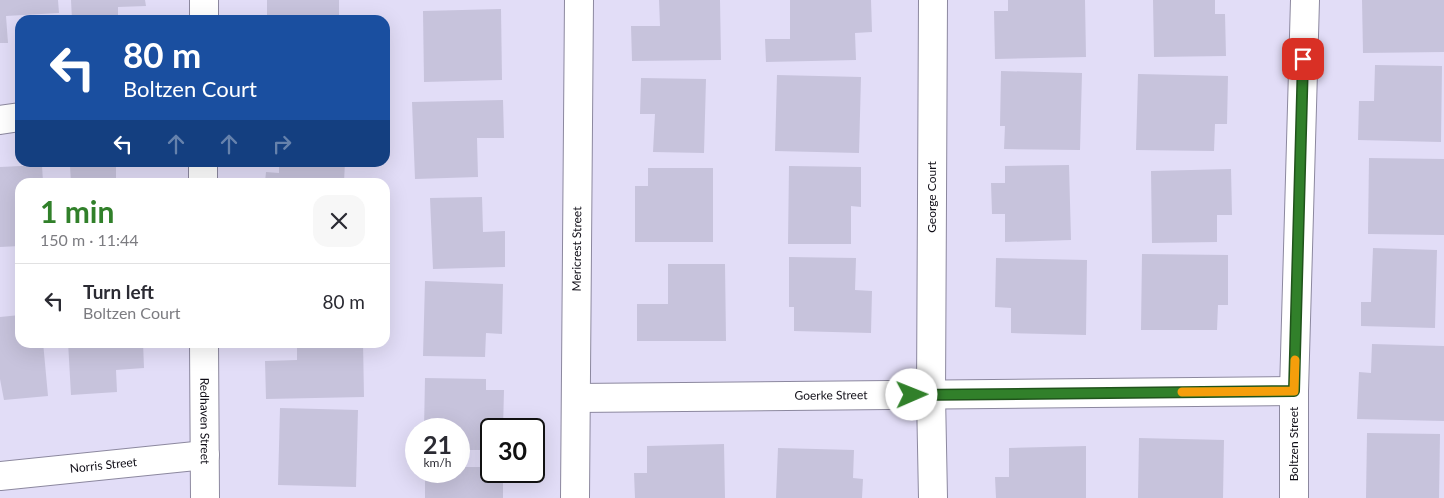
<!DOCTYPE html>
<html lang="en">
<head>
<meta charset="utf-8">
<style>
	body { margin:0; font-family:Lato,sans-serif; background:#f7f7f7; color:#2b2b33; height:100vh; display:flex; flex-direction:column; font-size:19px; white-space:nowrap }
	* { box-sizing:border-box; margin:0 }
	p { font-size:16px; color:#7c7c81 }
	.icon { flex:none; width:28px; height:28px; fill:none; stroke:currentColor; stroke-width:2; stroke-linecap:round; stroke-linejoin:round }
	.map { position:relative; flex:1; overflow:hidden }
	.side { position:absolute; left:15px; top:178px; width:375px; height:170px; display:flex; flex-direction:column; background:#fff; border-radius:15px; box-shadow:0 5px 20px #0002 }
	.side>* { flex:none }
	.top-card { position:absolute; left:15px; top:15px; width:375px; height:152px; border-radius:15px; box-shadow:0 5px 20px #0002; background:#1a4fa0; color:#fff; overflow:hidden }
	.speed { position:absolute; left:405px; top:418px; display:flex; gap:10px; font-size:25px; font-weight:700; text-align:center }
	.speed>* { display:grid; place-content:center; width:65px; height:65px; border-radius:50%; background:#fff; box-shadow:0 5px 20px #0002; line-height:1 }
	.speed small { font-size:12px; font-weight:400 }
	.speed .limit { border:2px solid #111; border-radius:8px; background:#fff; color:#111 }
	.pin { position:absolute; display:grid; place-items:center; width:42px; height:42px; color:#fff; margin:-21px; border-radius:10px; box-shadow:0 2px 8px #0006 }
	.me { position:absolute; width:55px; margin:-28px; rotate:89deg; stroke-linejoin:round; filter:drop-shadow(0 0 4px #0008) }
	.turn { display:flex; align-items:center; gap:18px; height:105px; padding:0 25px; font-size:22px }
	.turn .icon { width:65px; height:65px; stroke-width:2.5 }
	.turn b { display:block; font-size:35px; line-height:42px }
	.lanes { display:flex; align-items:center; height:48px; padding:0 25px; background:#0003; justify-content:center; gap:25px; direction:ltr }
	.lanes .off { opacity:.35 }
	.round { display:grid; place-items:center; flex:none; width:52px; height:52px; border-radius:15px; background:#f7f7f7 }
	.summary { display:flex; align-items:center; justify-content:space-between; height:85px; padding:0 25px }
	h1 { font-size:30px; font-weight:700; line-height:38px; color:#31802a }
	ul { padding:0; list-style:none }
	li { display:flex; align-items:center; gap:15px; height:75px; padding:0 25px; border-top:1px solid #e1e1e2 }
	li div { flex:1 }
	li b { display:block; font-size:19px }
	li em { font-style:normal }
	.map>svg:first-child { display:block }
	.building { fill:#c7c3dc }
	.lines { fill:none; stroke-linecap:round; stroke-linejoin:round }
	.minor-casing { stroke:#8c889f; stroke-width:30 }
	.minor { stroke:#fff; stroke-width:28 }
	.route-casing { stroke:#20531b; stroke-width:12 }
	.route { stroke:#31802a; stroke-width:9 }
	.slow { stroke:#f59e0b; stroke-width:9 }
	.labels { text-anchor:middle; stroke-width:4; stroke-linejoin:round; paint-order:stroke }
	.street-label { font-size:12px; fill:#0f0d16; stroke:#fff }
</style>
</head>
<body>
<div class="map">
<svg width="1444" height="498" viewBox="0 0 1444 498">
	<rect width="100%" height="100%" fill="#e2ddf7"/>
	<!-- building -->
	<g class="building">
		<polygon points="0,0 58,0 59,13 6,16 8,43 0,43"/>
		<polygon points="71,0 145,0 146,6 118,7 118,20 72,20"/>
		<rect x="267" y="0" width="72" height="20"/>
		<polygon points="659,0 720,0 721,60 632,61 631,26 660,26"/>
		<polygon points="790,0 871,0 872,32 855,33 856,60 766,62 765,39 790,39"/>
		<polygon points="1008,0 1085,0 1086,57 995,59 994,11 1008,11"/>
		<polygon points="1153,0 1215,0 1215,14 1225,14 1226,56 1154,57"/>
		<polygon points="1362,0 1444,0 1444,52 1363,53"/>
		<polygon points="501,9 502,80 424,82 423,11"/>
		<polygon points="1375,65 1442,66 1441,142 1358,140 1359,101 1374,101"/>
		<polygon points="1001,71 1082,73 1080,150 1004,149 1005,126 1000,126"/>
		<polygon points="1138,74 1228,76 1227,124 1215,124 1214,151 1136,150"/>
		<polygon points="777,75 861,77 859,153 775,151"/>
		<polygon points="641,78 706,79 704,153 653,152 655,114 640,114"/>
		<polygon points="503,100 504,138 477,138 478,177 415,179 412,102"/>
		<polygon points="1369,158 1444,159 1444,235 1368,234"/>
		<polygon points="279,162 345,162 344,182 265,182 266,172 279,173"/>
		<polygon points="42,165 43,182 20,182 20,246 0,247 0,167"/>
		<polygon points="116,165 116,182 71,182 70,166"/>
		<polygon points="1069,165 1071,240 1005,242 1005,214 992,214 991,183 1005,183 1005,166"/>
		<polygon points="789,166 861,167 861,207 851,206 851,244 788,244"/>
		<polygon points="648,168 713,168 713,242 635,242 635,186 648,186"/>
		<polygon points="1231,169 1232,215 1217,215 1217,242 1152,243 1151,171"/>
		<polygon points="482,197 483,232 505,231 505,267 433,269 430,198"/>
		<polygon points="1373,248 1437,250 1435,328 1361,326 1361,302 1371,302"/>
		<polygon points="1142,254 1228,255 1228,305 1218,305 1217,330 1141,330"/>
		<polygon points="789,257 856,258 855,290 872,291 871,333 794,331 794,307 789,307"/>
		<polygon points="996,258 1087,260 1086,335 1011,333 1011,308 995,307"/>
		<polygon points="668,264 725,264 726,341 637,341 637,304 668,304"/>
		<polygon points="425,281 503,284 502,334 486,333 485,357 423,356"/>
		<polygon points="20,315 20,342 43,342 48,396 4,400 0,379 0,317"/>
		<polygon points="68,342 143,342 144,368 116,370 117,392 71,395"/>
		<polygon points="297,342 363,342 364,397 266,399 265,361 297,360"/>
		<polygon points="1372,344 1444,346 1444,421 1357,419 1359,372 1371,373"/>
		<polygon points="425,378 486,379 486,390 504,390 503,429 491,429 491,450 459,450 459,429 424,429"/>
		<polygon points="280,408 358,410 356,487 278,485"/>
		<polygon points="1367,433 1440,434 1439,498 1366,498"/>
		<polygon points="1139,438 1224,440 1223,498 1138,498"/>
		<polygon points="724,444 725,498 635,498 634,473 647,473 647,446"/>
		<polygon points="1086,446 1086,498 996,498 995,477 1009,477 1009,448"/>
		<polygon points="778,448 854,450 853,478 863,479 862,498 776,498"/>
		<polygon points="459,467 491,467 491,471 503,471 503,498 425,498 425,471 459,471"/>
	</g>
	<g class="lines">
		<defs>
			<g id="minor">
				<polyline points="933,0 931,395 933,498"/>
				<polyline points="204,20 204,0"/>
				<polyline points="0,120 20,117"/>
				<polyline points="203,162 203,182"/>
				<path id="s1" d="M 204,342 L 205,498"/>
				<path id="s2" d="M 577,398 L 1294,391"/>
				<path id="s3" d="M 0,476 L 205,455"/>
				<path id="s4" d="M 575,498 L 579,0"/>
				<polyline points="1294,498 1294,391 1305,0"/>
			</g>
		</defs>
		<!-- minor casing -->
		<use href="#minor" class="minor-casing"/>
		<!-- minor -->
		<use href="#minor" class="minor"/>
	</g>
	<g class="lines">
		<defs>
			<polyline id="route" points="912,395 1294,391 1303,59"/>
		</defs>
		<!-- route casing -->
		<use href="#route" class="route-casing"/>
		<!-- route -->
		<use href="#route" class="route"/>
		<!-- slow -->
		<polyline class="slow" points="1182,392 1294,391 1295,360"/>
	</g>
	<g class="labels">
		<!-- street labels -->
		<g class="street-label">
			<text transform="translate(932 197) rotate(-90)" y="4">George Court</text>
			<text dy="4" stroke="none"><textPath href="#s4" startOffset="249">Mericrest Street</textPath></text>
			<text dy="4" stroke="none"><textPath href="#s2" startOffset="254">Goerke Street</textPath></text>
			<text dy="4" stroke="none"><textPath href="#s1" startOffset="79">Redhaven Street</textPath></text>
			<text transform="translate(1294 444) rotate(-90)" y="4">Boltzen Street</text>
			<text dy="4" stroke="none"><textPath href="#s3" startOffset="104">Norris Street</textPath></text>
		</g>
	</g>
</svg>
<div class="speed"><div>21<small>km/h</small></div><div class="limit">30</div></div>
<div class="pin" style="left:1303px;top:59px;background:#d93025"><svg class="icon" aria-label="arrive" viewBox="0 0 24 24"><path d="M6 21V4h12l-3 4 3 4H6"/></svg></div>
<svg class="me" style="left:912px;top:395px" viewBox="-20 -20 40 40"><circle r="19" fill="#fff"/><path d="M0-13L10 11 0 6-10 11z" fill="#31802a"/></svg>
<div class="top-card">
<div class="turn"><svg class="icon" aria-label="left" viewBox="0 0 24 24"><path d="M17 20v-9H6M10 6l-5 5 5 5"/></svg><div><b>80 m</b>Boltzen Court</div></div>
<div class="lanes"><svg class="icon" aria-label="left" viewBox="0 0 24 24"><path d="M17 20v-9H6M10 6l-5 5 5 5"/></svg><svg class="icon off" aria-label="ahead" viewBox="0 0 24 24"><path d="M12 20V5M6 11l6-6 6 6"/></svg><svg class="icon off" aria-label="ahead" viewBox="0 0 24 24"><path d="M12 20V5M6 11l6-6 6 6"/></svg><svg class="icon off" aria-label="right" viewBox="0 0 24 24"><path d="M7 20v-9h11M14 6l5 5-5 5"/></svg></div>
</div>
<section class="side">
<div class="summary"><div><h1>1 min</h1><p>150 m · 11:44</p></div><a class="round"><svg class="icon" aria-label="close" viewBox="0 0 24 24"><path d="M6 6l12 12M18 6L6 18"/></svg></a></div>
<ul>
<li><svg class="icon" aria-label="left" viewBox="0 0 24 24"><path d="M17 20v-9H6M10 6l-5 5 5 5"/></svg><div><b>Turn left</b><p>Boltzen Court</p></div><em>80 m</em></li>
</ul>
</section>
</div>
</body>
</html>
